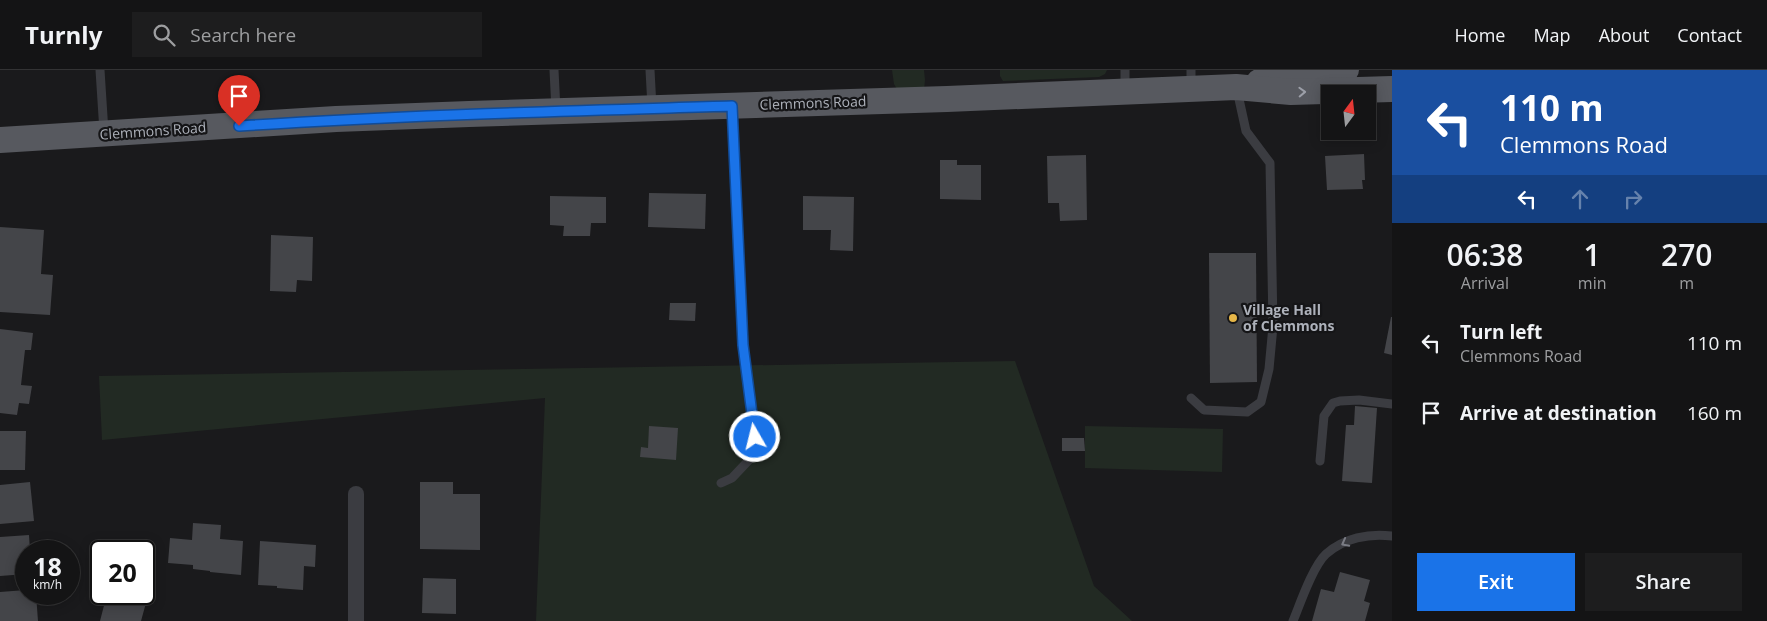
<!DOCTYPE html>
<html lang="en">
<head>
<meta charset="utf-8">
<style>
	body { margin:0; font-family:"Open Sans",sans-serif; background:#1d1d1e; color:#f1f3f6; height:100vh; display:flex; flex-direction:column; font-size:19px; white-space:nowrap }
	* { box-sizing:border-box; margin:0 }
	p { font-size:16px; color:#9d9ea0 }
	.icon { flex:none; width:28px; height:28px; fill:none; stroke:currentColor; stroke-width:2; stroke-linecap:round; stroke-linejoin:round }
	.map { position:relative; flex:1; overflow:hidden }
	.side { display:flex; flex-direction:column; background:#141415; width:375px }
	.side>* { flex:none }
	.guide { background:#1a4fa0; color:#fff; overflow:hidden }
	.needle { width:32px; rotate:15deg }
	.controls { position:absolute; left:1321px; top:15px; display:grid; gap:10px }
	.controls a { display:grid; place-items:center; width:55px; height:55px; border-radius:0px; background:#141415; box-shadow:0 2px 12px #0003,0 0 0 1px #333334; font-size:25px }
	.speed { position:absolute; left:15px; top:470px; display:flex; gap:10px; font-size:25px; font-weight:700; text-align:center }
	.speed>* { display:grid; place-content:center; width:65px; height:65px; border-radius:50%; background:#141415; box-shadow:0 2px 12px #0003,0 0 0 1px #333334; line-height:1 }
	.speed small { font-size:12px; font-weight:400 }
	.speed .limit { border:2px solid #111; border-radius:8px; background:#fff; color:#111 }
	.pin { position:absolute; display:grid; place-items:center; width:42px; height:42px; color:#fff; margin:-51px -21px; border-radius:50% 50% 50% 0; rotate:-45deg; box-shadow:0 0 5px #0007 }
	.pin .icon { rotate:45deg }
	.me { position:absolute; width:55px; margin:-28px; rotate:352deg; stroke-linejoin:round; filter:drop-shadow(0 0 4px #0008) }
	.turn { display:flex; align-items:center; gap:18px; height:105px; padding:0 25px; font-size:22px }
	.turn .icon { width:65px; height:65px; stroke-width:2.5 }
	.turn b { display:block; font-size:35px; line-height:42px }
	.lanes { display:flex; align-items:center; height:48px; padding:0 25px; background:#0003; justify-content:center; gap:25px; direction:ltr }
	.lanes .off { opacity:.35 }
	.eta { display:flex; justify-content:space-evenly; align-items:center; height:85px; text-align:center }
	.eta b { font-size:30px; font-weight:600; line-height:35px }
	.action { display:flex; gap:10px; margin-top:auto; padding:10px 25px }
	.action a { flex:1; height:58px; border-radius:0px; background:#1a73e8; color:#fff; font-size:20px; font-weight:600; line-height:58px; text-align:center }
	.action a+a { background:#1d1d1e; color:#f1f3f6 }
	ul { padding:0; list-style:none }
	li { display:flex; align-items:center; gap:15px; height:70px; padding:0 25px }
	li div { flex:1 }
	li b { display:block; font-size:19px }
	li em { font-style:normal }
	header { display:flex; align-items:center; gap:30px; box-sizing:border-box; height:70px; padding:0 25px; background:#141415; border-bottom:1px solid #333334 }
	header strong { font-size:24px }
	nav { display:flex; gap:28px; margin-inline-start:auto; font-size:18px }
	.search { width:350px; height:45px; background:#1d1d1e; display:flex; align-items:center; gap:12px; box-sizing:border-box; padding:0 18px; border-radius:0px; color:#9d9ea0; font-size:19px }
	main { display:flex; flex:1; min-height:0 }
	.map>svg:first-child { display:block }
	.green { fill:#222a23 }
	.building { fill:#444549 }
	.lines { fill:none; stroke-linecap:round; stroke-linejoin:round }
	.service { stroke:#3b3c41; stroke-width:9 }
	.minor { stroke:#3b3c41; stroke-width:16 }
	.primary { stroke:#57595f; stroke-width:26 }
	.oneway { stroke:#9c9fa8 }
	.oneway2 { stroke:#7a7c84 }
	.route-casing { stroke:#114b97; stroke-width:12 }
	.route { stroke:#1a73e8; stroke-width:9 }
	.poi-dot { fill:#e6b648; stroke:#151517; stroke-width:2 }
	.labels { text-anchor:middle; stroke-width:4.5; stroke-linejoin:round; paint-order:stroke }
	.street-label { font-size:14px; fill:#adb1ba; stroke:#151517 }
	.poi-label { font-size:14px; font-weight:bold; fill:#adb1ba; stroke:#151517; text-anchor:start }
</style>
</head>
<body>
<header>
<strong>Turnly</strong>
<div class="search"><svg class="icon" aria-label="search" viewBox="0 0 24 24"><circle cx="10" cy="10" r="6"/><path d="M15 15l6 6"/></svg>Search here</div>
<nav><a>Home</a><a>Map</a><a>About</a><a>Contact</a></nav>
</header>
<main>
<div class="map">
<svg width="1392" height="551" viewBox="0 0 1392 551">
	<rect width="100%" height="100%" fill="#1a1a1c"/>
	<!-- green -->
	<g class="green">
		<polygon points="892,0 924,0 925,10 924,20 897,19 894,14"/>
		<polygon points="1000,0 1107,0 1105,4 1099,7 1003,11 1000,6"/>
		<polygon points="1015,291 1094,516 1132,551 536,551 545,328 102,370 99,306"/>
		<polygon points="1085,356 1223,359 1222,402 1085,398"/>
	</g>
	<!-- building -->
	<g class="building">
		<polygon points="1364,84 1365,110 1362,110 1363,119 1327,120 1325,86"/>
		<polygon points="1086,85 1087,150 1060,151 1059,133 1048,133 1047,86"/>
		<polygon points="940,90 957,90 957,95 981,95 981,130 940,129"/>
		<polygon points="649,123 706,124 705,159 648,157"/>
		<polygon points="550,126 606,127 606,153 591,153 590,166 563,166 564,156 550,155"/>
		<polygon points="803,126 854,127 853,181 830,180 831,160 803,160"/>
		<polygon points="0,157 44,160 41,204 53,205 50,245 0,242"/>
		<polygon points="271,165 313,167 312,211 297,210 296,222 270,221"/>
		<polygon points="1209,183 1256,183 1257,312 1210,313"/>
		<polygon points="670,233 696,233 695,251 669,250"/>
		<polygon points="1391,247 1392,247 1392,285 1384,283"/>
		<polygon points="0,259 33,263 31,280 25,280 21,315 32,316 29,334 19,333 17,345 0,343"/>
		<polygon points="1355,336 1377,338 1372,413 1342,411 1346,355 1354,355"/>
		<polygon points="649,356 678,358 676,390 640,387 641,377 648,378"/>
		<polygon points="0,361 26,361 25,400 0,400"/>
		<polygon points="1062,368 1084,368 1085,381 1062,381"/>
		<polygon points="30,412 34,451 0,454 0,415"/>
		<polygon points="420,412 453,412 453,424 480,424 480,480 420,479"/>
		<polygon points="193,453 221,455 220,469 243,471 241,505 210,502 210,501 193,499 193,495 168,493 170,468 192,470"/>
		<polygon points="29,465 30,481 26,481 26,504 0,506 0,467"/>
		<polygon points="260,471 316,475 315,497 304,496 303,520 277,518 277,516 258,515"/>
		<polygon points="1340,502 1370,510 1364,531 1370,533 1365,551 1312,551 1321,519 1334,522"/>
		<polygon points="423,508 456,509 456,544 422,543"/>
		<polygon points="26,520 26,524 36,524 38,551 0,551 0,522"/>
		<polygon points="144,521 149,522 141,551 100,551 107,524 144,524"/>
	</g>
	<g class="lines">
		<!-- service -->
		<g class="service">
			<polyline points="100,0 104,62"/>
			<polyline points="554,0 556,40"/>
			<polyline points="650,0 652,37"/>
			<polyline points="1125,0 1125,20"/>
			<polyline points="1191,0 1191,17"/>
			<polyline points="1191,328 1204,340 1247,342 1261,332 1269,299 1273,256 1270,93 1246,61 1237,20"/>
			<polyline points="1320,391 1324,346 1333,333 1340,331 1359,330 1392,334"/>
			<polyline points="721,413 732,408 749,390 755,367 743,275 732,39"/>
			<path d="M 1293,551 C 1300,534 1313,496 1326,484 C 1344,468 1369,463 1392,466"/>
		</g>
		<!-- minor -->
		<polyline class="minor" points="356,551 356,424"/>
		<!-- primary -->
		<g class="primary">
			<polyline points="1259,12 1296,4 1346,0"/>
			<polyline points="0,70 336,49 469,44 947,29 1236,17 1291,22 1392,19"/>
		</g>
	</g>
	<!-- one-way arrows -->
	<defs><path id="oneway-chevron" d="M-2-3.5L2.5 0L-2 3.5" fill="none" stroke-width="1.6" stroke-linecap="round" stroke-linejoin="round" transform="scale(1.25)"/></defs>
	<use class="oneway" href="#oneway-chevron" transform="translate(1302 22) rotate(-2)"/>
	<use class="oneway2" href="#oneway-chevron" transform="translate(1345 473) rotate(152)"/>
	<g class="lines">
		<defs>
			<path id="route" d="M 239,56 C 403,45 568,41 732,36 L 743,275 L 755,367"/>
		</defs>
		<!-- route casing -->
		<use href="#route" class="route-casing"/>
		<!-- route -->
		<use href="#route" class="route"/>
	</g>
	<!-- markers -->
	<circle class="poi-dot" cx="1233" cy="248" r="5"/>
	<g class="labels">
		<!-- street labels -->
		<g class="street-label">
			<text transform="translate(813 33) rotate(-2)" y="5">Clemmons Road</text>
			<text transform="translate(153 61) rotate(-4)" y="5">Clemmons Road</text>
		</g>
		<!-- poi labels -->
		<g class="poi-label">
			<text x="1243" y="245">Village Hall<tspan x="1243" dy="16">of Clemmons</tspan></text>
		</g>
	</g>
</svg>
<div class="controls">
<a><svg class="needle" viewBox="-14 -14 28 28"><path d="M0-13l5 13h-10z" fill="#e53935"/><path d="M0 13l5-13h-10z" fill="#9d9ea0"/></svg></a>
</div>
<div class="speed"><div>18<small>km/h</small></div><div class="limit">20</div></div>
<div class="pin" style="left:239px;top:56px;background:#d93025"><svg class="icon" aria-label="arrive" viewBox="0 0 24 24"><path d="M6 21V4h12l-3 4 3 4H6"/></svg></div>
<svg class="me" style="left:755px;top:367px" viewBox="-20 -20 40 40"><circle r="17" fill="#1a73e8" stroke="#fff" stroke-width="3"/><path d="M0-11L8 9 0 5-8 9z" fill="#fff"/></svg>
</div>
<section class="side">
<div class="guide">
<div class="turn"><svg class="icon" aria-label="left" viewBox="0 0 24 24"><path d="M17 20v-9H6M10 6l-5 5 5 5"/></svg><div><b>110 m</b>Clemmons Road</div></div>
<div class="lanes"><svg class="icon" aria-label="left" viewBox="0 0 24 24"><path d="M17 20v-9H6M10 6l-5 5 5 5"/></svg><svg class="icon off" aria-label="ahead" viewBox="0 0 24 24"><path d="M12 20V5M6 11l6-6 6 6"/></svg><svg class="icon off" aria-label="right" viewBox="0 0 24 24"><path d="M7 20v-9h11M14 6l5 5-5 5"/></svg></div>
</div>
<div class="eta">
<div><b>06:38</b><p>Arrival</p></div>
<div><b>1</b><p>min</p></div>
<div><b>270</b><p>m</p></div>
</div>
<ul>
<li><svg class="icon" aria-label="left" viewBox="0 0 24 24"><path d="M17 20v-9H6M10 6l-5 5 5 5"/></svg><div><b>Turn left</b><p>Clemmons Road</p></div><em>110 m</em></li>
<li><svg class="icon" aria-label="arrive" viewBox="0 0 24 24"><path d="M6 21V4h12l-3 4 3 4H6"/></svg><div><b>Arrive at destination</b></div><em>160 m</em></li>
</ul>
<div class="action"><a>Exit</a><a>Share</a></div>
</section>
</main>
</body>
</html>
